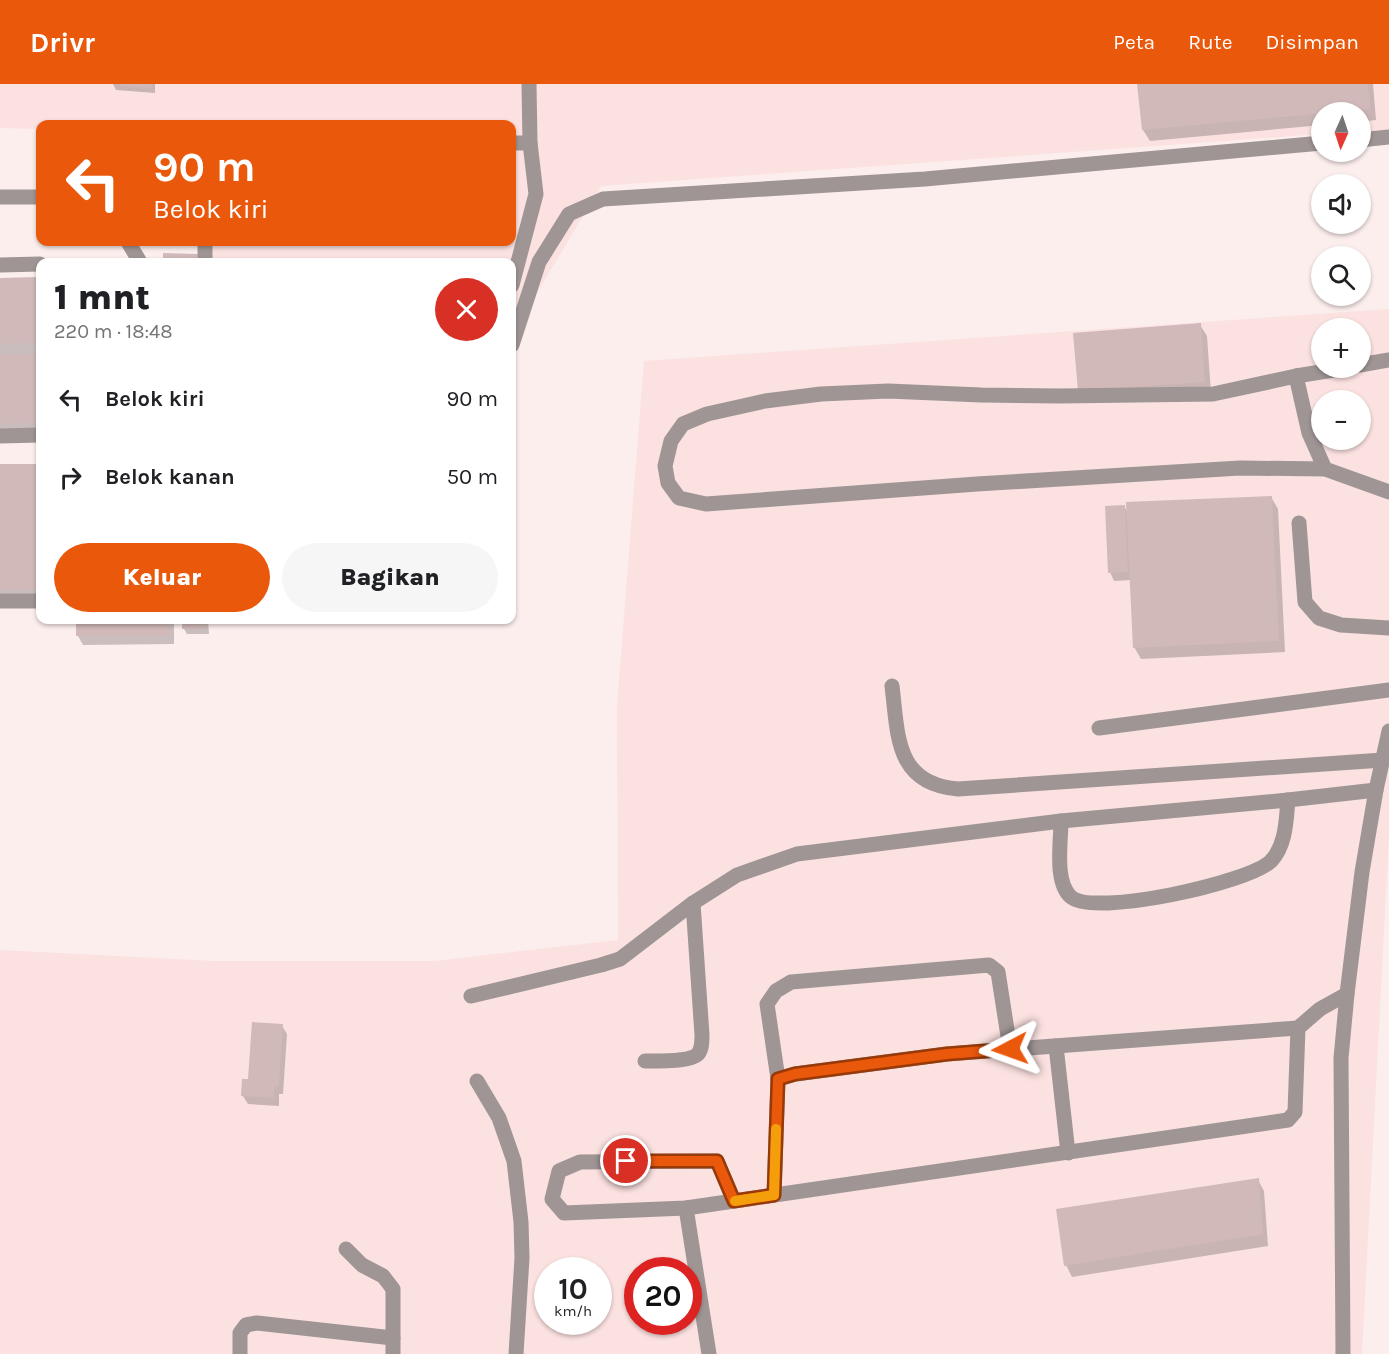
<!DOCTYPE html>
<html lang="id">
<head>
<meta charset="utf-8">
<style>
	body { margin:0; font-family:Karla,sans-serif; background:#f6f6f6; color:#202124; height:100vh; display:flex; flex-direction:column; font-size:22px; white-space:nowrap }
	* { box-sizing:border-box; margin:0 }
	p { font-size:20px; color:#757577 }
	.icon { flex:none; width:33px; height:33px; fill:none; stroke:currentColor; stroke-width:2; stroke-linecap:round; stroke-linejoin:round }
	.map { position:relative; flex:1; overflow:hidden }
	.side { position:absolute; left:36px; top:174px; width:480px; height:366px; display:flex; flex-direction:column; background:#fff; border-radius:12px; box-shadow:0 2px 4px #0004 }
	.side>* { flex:none }
	.banner { position:absolute; left:36px; top:36px; width:480px; height:126px; border-radius:12px; box-shadow:0 2px 4px #0004; background:#ea580c; color:#fff; overflow:hidden }
	.needle { width:39px; rotate:183deg }
	.fabs { position:absolute; left:1311px; top:18px; display:grid; gap:12px }
	.fabs a { display:grid; place-items:center; width:60px; height:60px; border-radius:50%; background:#fff; box-shadow:0 2px 4px #0004; font-size:30px }
	.speed { position:absolute; left:534px; top:1173px; display:flex; gap:12px; font-size:30px; font-weight:700; text-align:center }
	.speed>* { display:grid; place-content:center; width:78px; height:78px; border-radius:50%; background:#fff; box-shadow:0 2px 4px #0004; line-height:1 }
	.speed small { font-size:15px; font-weight:400 }
	.speed .limit { border:9px solid #d22; background:#fff; color:#111 }
	.pin { position:absolute; display:grid; place-items:center; width:51px; height:51px; color:#fff; margin:-26px; border:3px solid #fff; border-radius:50%; box-shadow:0 2px 6px #0007 }
	.me { position:absolute; width:66px; margin:-33px; rotate:266deg; stroke-linejoin:round; filter:drop-shadow(0 0 4px #0008) }
	.turn { display:flex; align-items:center; gap:21px; height:126px; padding:0 18px; font-size:27px }
	.turn .icon { width:78px; height:78px; stroke-width:2.5 }
	.turn b { display:block; font-size:42px; line-height:51px }
	.round { display:grid; place-items:center; flex:none; width:63px; height:63px; border-radius:32px; background:#f6f6f6 }
	.overview { display:flex; align-items:center; justify-content:space-between; height:102px; padding:0 18px }
	h1 { font-size:36px; font-weight:800; line-height:45px }
	.cta { display:flex; gap:12px; margin-top:auto; padding:12px 18px }
	.cta a { flex:1; height:69px; border-radius:36px; background:#ea580c; color:#fff; font-size:24px; font-weight:800; line-height:69px; text-align:center }
	.cta a+a { background:#f6f6f6; color:#202124 }
	ul { padding:0; list-style:none }
	li { display:flex; align-items:center; gap:18px; height:78px; padding:0 18px }
	li div { flex:1 }
	li b { display:block; font-size:22px }
	li em { font-style:normal }
	header { display:flex; align-items:center; gap:36px; box-sizing:border-box; height:84px; padding:0 30px; background:#ea580c; color:#fff }
	header strong { font-size:28px }
	nav { display:flex; gap:33px; margin-inline-start:auto; font-size:21px }
	.map>svg:first-child { display:block }
	.built { fill:#fbe1e0; fill-rule:evenodd }
	.shadow { fill:#0003 }
	.building { fill:#d0b9b8 }
	.lines { fill:none; stroke-linecap:round; stroke-linejoin:round }
	.minor { stroke:#9f9595; stroke-width:15 }
	.route-casing { stroke:#983908; stroke-width:15 }
	.route { stroke:#ea580c; stroke-width:10 }
	.slow { stroke:#f59e0b; stroke-width:10 }
</style>
</head>
<body>
<header>
<strong>Drivr</strong>
<nav><a>Peta</a><a>Rute</a><a>Disimpan</a></nav>
</header>
<div class="map">
<svg width="1389" height="1270" viewBox="0 0 1389 1270">
	<rect width="100%" height="100%" fill="#fceeed"/>
	<!-- built -->
	<g class="built">
		<polygon points="0,0 1389,0 1389,46 1361,48 1360,28 1322,28 1321,50 601,102 512,251 512,178 203,178 202,158 512,158 512,40 40,40 40,45 0,44"/>
		<path d="M 1389,225 L 1389,751 L 1362,1270 L 0,1270 L 0,866 L 214,877 L 434,877 L 618,856 L 617,622 L 644,277 ZM 1322,244 L 1360,244 L 1360,284 L 1322,284 ZM 1322,316 L 1360,316 L 1360,356 L 1322,356 ZM 548,1186 L 598,1186 L 598,1238 L 548,1238 ZM 638,1186 L 688,1186 L 688,1238 L 638,1238 Z"/>
	</g>
	<!-- shadow -->
	<g class="shadow">
		<polygon points="113,0 155,0 155,9 116,6"/>
		<polygon points="1139,0 1373,0 1376,36 1360,38 1360,28 1322,28 1322,41 1150,57 1143,46"/>
		<polygon points="40,194 40,351 0,351 0,195"/>
		<polygon points="1200,241 1207,252 1211,309 1086,319"/>
		<polygon points="40,381 40,517 0,517 0,382"/>
		<polygon points="1271,413 1278,425 1285,568 1141,575 1134,563 1131,496 1114,497 1110,488 1124,422 1128,429"/>
		<polygon points="78,536 174,536 174,560 83,561 78,552"/>
		<polygon points="184,536 208,536 209,550 187,550 184,545"/>
		<polygon points="282,942 287,950 283,1010 279,1010 279,1022 248,1020 243,1012"/>
		<polygon points="1258,1096 1264,1107 1268,1162 1072,1193 1066,1181"/>
	</g>
	<!-- building -->
	<g class="building">
		<polygon points="120,0 153,0 152,4 120,2"/>
		<polygon points="1137,0 1368,0 1371,25 1142,46"/>
		<polygon points="163,169 198,170 197,178 163,178"/>
		<polygon points="40,193 40,259 0,260 0,194"/>
		<polygon points="1201,239 1205,298 1078,307 1073,249"/>
		<polygon points="0,270 40,270 40,339 0,340"/>
		<polygon points="0,380 40,380 40,505 0,506"/>
		<polygon points="1272,412 1279,557 1133,564 1126,418"/>
		<polygon points="1125,421 1128,488 1108,489 1105,422"/>
		<rect x="76" y="536" width="94" height="16"/>
		<rect x="182" y="536" width="24" height="9"/>
		<polygon points="252,938 283,940 279,1002 275,1002 274,1014 241,1012 242,995 248,995"/>
		<polygon points="1259,1094 1263,1150 1064,1182 1056,1125"/>
	</g>
	<g class="lines">
		<!-- minor -->
		<g class="minor">
			<polyline points="1360,56 1389,53"/>
			<polyline points="512,59 530,59"/>
			<polyline points="0,113 40,113"/>
			<polyline points="128,158 140,178"/>
			<polyline points="205,178 205,158"/>
			<polyline points="0,181 40,180"/>
			<polyline points="512,201 536,110 530,59 529,0"/>
			<polyline points="512,261 539,178 569,130 603,115 925,95 1322,59"/>
			<polyline points="1360,281 1389,276"/>
			<polyline points="1296,292 1346,284"/>
			<polyline points="0,352 40,351"/>
			<polyline points="1325,385 1309,349 1296,292 1213,310 1060,312 981,311 888,307 821,310 765,317 707,330 683,340 671,357 665,382 668,399 679,414 706,420 977,400 1240,384 1325,385 1389,408"/>
			<polyline points="1299,439 1305,518 1319,534 1341,541 1389,544"/>
			<polyline points="0,517 40,517"/>
			<path d="M 892,602 C 898,651 895,700 958,705 L 1383,676"/>
			<polyline points="1099,644 1389,606"/>
			<path d="M 1061,737 C 1061,758 1054,798 1071,813 C 1094,833 1249,799 1271,777 C 1286,761 1286,737 1288,716 L 1376,706"/>
			<polyline points="471,912 601,881 620,875 693,819 737,791 797,770 1061,737 1288,716"/>
			<polyline points="1056,962 1068,1069"/>
			<path d="M 645,977 C 657,977 690,978 698,970 C 702,965 702,957 702,951 L 693,819"/>
			<polyline points="778,995 767,920 776,907 791,898 989,881 998,888 1010,965"/>
			<polyline points="477,997 499,1034 514,1077 521,1138 522,1174 516,1270"/>
			<polyline points="774,1111 778,995 795,990 947,970 1298,944"/>
			<polyline points="734,1117 717,1077 580,1078 559,1087 552,1115 564,1129 686,1124 734,1117 1288,1036 1295,1028 1298,944 1320,925 1347,910"/>
			<polyline points="686,1124 709,1270"/>
			<polyline points="346,1165 362,1181 383,1192 393,1205 393,1270"/>
			<polyline points="240,1270 240,1249 246,1241 257,1239 393,1254"/>
			<polyline points="1343,1270 1341,974 1347,910 1362,788 1376,706 1389,647"/>
		</g>
	</g>
	<g class="lines">
		<defs>
			<polyline id="route" points="626,1077 717,1077 734,1117 774,1111 778,995 795,990 947,970 1010,965"/>
		</defs>
		<!-- route casing -->
		<use href="#route" class="route-casing"/>
		<!-- route -->
		<use href="#route" class="route"/>
		<!-- slow -->
		<polyline class="slow" points="735,1117 774,1111 776,1045"/>
	</g>
</svg>
<div class="fabs">
<a><svg class="needle" viewBox="-14 -14 28 28"><path d="M0-13l5 13h-10z" fill="#e53935"/><path d="M0 13l5-13h-10z" fill="#757577"/></svg></a>
<a><svg class="icon" aria-label="sound" viewBox="0 0 24 24"><path d="M4 9h4l5-4v14l-5-4H4zM17 9q2 3 0 6"/></svg></a>
<a><svg class="icon" aria-label="search" viewBox="0 0 24 24"><circle cx="10" cy="10" r="6"/><path d="M15 15l6 6"/></svg></a>
<a>+</a>
<a>−</a>
</div>
<div class="speed"><div>10<small>km/h</small></div><div class="limit">20</div></div>
<div class="pin" style="left:626px;top:1077px;background:#d93025"><svg class="icon" aria-label="arrive" viewBox="0 0 24 24"><path d="M6 21V4h12l-3 4 3 4H6"/></svg></div>
<svg class="me" style="left:1010px;top:965px" viewBox="-20 -20 40 40"><path d="M0-17L14 15 0 8-14 15z" fill="#ea580c" stroke="#fff" stroke-width="4"/></svg>
<div class="banner">
<div class="turn"><svg class="icon" aria-label="left" viewBox="0 0 24 24"><path d="M17 20v-9H6M10 6l-5 5 5 5"/></svg><div><b>90 m</b>Belok kiri</div></div>
</div>
<section class="side">
<div class="overview"><div><h1>1 mnt</h1><p>220 m · 18:48</p></div><a class="round" style="background:#d93025;color:#fff"><svg class="icon" aria-label="close" viewBox="0 0 24 24"><path d="M6 6l12 12M18 6L6 18"/></svg></a></div>
<ul>
<li><svg class="icon" aria-label="left" viewBox="0 0 24 24"><path d="M17 20v-9H6M10 6l-5 5 5 5"/></svg><div><b>Belok kiri</b></div><em>90 m</em></li>
<li><svg class="icon" aria-label="right" viewBox="0 0 24 24"><path d="M7 20v-9h11M14 6l5 5-5 5"/></svg><div><b>Belok kanan</b></div><em>50 m</em></li>
</ul>
<div class="cta"><a>Keluar</a><a>Bagikan</a></div>
</section>
</div>
</body>
</html>
